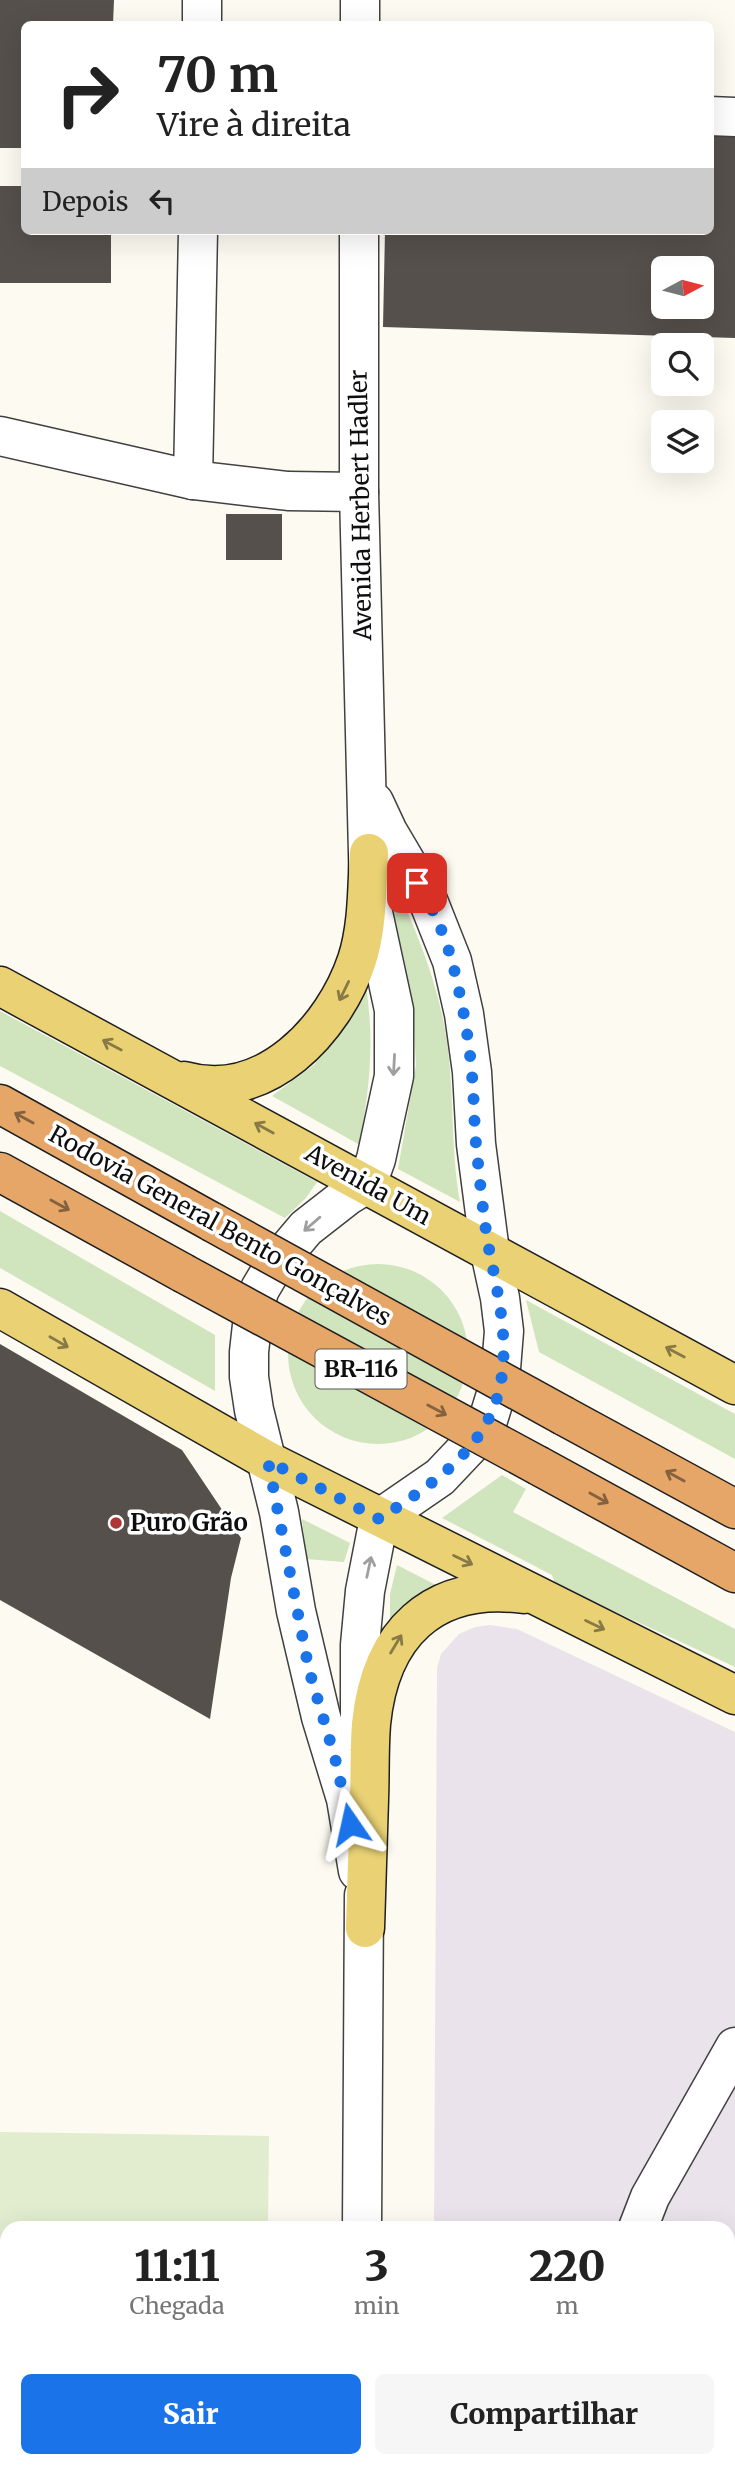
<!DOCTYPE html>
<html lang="pt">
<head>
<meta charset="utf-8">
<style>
	body { margin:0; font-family:Merriweather,serif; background:#f6f6f6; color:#222; height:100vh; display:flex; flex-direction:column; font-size:26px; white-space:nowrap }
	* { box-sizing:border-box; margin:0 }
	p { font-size:23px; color:#767676 }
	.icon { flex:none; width:38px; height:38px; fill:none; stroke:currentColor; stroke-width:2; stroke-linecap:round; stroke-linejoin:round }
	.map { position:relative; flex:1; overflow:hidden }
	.details { position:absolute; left:0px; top:2221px; width:735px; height:247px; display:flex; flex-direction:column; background:#fff; border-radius:21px 21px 0 0; box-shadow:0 7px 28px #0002 }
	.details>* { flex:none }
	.top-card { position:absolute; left:21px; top:21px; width:693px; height:214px; border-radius:10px; box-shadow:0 7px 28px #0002; background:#fff; color:#222; overflow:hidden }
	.needle { width:46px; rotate:83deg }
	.controls { position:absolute; left:651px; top:256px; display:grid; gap:14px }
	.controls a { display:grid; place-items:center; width:63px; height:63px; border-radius:10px; background:#fff; box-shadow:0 7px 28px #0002; font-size:35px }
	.pin { position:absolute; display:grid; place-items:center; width:60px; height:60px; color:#fff; margin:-30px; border-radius:14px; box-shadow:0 4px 10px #0006 }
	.me { position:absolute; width:77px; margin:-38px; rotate:349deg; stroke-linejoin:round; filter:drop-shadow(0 0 5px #0008) }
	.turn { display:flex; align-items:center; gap:24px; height:147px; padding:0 21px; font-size:32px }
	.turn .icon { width:91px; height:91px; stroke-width:2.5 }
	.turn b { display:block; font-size:49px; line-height:60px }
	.then { display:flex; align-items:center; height:66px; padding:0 21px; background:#0003; gap:14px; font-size:26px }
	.eta { display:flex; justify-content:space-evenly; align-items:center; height:119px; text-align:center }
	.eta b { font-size:42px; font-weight:800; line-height:49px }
	.cta { display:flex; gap:14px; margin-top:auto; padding:14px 21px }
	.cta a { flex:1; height:80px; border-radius:10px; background:#1a73e8; color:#fff; font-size:28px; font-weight:800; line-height:80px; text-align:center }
	.cta a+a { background:#f6f6f6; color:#222 }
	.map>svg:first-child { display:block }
	.industrial { fill:#ebe3ec }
	.green { fill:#d0e5bd }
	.pitch { fill:#e1edce }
	.building { fill:#56504c; fill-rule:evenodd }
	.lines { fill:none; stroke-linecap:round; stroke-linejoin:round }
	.minor-casing { stroke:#414141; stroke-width:41 }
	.major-casing { stroke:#1f1f1f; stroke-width:41 }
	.highway-casing { stroke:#1f1f1f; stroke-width:41 }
	.minor { stroke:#fff; stroke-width:38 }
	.major { stroke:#ead274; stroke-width:38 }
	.highway { stroke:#e5a667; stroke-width:38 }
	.highway-bridge-casing { stroke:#1f1f1f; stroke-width:41; stroke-linecap:butt }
	.highway-bridge { stroke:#e5a667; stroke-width:38 }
	.oneway { stroke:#877a46 }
	.oneway2 { stroke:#9f9f9f }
	.oneway3 { stroke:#84623f }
	.route { stroke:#1a73e8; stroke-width:12; stroke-dasharray:0 21.6 }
	.poi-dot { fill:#af3536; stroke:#fff; stroke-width:2.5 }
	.labels { text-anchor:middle; stroke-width:7; stroke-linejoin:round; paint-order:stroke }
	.shield { fill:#fff; stroke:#565656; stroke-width:2 }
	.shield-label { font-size:23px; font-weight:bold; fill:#0e0e0e }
	.street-label { font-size:24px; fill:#0e0e0e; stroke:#fff }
	.poi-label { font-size:24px; font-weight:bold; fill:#0e0e0e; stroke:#fff; text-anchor:start }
</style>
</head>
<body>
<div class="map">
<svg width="735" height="2467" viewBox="0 0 735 2467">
	<rect width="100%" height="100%" fill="#fdfbf1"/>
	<!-- industrial -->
	<polygon class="industrial" points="490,1625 517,1629 735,1732 735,2467 433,2467 433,2460 728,2460 728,2228 434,2228 437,1668 441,1654 459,1634 475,1627"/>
	<!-- green -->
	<g class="green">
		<path d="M 382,854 C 408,913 436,971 446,1036 C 455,1091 450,1147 460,1202 L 398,1169 L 416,1065 L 412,998 L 389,911 Z"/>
		<path d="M 366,986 C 375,1046 369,1086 360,1145 L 272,1096 L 315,1064 L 340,1033 Z"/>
		<polygon points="0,1011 317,1182 306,1198 285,1218 0,1066"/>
		<polygon points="0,1211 215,1335 215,1391 0,1268"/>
		<circle cx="378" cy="1354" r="90"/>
		<polygon points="526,1300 735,1414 735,1459 539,1352"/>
		<polygon points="502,1475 526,1489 513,1512 735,1629 735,1667 555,1584 552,1575 442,1518"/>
		<polygon points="302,1519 350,1543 344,1562 306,1559"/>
		<polygon points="397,1565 438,1586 390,1623 390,1594"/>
	</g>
	<!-- pitch -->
	<polygon class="pitch" points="0,2132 269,2136 268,2228 7,2228 7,2460 265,2460 265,2467 0,2467"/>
	<!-- building -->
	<g class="building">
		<polygon points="0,0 114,0 113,24 24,24 24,148 0,148"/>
		<path d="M 710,124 L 735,125 L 735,338 L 383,327 L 385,231 L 710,231 ZM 663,268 L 702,268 L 702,306 L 663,306 Z"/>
		<polygon points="0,186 24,186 24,231 111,231 111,283 0,283"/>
		<rect x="226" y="514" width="56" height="46"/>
		<polygon points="0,1344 182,1450 241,1538 231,1578 210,1719 0,1600"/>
	</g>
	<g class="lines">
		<defs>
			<g id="minor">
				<polyline points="202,24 202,0"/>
				<polyline points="360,24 360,0"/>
				<polyline points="710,116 735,117"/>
				<polyline points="0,436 193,480 288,491 359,492"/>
				<polyline points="193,480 198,231"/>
				<polyline points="360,1733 360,1645 365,1591 379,1519 440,1477 475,1440 488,1420 500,1381 504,1331 500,1298 490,1252 476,1144 472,1072 464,1014 452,961 427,898 388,832 374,802"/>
				<polyline points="358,1871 346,1799 321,1717 296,1611 279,1512 254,1410 249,1377 249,1352 254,1307 260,1289 273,1267 306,1228 347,1196 367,1184 376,1159 394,1076 394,1010 369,894 359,492 359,231"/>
				<polyline points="362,2228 364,1895"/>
				<polyline points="638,2228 650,2197 735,2047"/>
				<polyline points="359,2467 359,2460"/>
			</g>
			<g id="major">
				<polyline points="0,986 735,1385"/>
				<path d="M 184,1081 C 265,1104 334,1029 357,960 C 368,926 367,888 369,853"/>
				<polyline points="0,1308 268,1461 735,1695"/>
				<path d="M 365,1928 C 366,1885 368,1842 369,1799 C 370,1774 369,1749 371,1724 C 380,1634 432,1582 524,1594"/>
			</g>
			<g id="highway">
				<polyline points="0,1104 212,1222"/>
				<polyline points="0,1172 183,1273"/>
				<polyline points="564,1416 735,1509"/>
				<polyline points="539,1466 735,1573"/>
			</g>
		</defs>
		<!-- minor casing -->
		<use href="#minor" class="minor-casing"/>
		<!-- major casing -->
		<use href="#major" class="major-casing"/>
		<!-- highway casing -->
		<use href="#highway" class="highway-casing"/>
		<!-- minor -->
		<use href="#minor" class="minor"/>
		<!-- major -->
		<use href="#major" class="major"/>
		<!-- highway -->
		<use href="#highway" class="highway"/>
		<defs>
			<g id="highway-bridge">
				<polyline points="212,1222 564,1416"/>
				<polyline points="183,1273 539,1466"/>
			</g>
		</defs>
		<!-- highway-bridge casing -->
		<use href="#highway-bridge" class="highway-bridge-casing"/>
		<!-- highway-bridge -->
		<use href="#highway-bridge" class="highway-bridge"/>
	</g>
	<!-- one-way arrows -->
	<defs><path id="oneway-shaft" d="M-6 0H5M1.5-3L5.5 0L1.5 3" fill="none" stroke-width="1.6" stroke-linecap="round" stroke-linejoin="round" transform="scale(1.75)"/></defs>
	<g class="oneway">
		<use href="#oneway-shaft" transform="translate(344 991) rotate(116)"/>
		<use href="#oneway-shaft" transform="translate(112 1045) rotate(-152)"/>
		<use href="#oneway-shaft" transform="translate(264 1128) rotate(-151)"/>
		<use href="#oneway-shaft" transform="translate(59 1342) rotate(30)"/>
		<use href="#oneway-shaft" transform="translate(675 1352) rotate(-152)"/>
		<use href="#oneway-shaft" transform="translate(463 1560) rotate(26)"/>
		<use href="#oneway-shaft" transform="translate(595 1625) rotate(26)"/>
		<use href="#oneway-shaft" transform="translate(396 1644) rotate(-59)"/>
	</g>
	<g class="oneway2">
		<use href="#oneway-shaft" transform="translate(394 1065) rotate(93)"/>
		<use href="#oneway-shaft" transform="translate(312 1224) rotate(139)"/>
		<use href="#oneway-shaft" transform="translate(369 1567) rotate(-78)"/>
	</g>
	<g class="oneway3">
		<use href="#oneway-shaft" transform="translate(24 1118) rotate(-151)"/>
		<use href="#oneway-shaft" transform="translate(60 1205) rotate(29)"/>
		<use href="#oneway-shaft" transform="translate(437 1410) rotate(28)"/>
		<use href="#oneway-shaft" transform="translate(675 1476) rotate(-151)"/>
		<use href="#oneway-shaft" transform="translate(599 1498) rotate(29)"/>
	</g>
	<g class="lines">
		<!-- route -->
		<path class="route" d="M 350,1824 L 335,1758 L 309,1670 L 268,1461 L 379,1519 C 419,1493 465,1464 488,1420 C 515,1368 501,1308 490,1254 C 483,1218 480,1180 476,1144 C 474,1121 474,1098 472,1075 C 469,1038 462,1001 453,965 C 446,938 433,907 417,883"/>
	</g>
	<!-- markers -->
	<circle class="poi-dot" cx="116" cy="1523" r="7"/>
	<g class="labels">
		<!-- shield labels -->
		<rect class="shield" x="315.5" y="1349.5" width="91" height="39" rx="5"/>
		<g class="shield-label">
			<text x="361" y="1377">BR-116</text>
		</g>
		<!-- street labels -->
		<g class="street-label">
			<text transform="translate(361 505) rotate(-91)" y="8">Avenida Herbert Hadler</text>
			<text transform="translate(368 1185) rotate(29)" y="8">Avenida Um</text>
			<text transform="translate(220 1226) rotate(29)" y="8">Rodovia General Bento Gonçalves</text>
		</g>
		<!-- poi labels -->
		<g class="poi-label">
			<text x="130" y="1531">Puro Grão</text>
		</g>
	</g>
</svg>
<div class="controls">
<a><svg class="needle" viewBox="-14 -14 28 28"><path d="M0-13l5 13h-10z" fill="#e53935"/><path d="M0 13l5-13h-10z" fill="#767676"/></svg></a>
<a><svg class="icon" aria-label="search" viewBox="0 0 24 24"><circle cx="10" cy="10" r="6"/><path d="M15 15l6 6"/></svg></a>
<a><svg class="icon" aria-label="layers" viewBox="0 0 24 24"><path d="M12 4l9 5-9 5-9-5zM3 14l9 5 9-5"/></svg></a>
</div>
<div class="pin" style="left:417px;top:883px;background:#d93025"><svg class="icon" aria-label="arrive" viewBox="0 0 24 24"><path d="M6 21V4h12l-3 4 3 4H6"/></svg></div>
<svg class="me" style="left:350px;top:1824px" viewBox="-20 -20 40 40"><path d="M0-17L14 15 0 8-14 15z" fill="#1a73e8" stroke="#fff" stroke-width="4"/></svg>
<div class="top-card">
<div class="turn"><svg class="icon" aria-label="right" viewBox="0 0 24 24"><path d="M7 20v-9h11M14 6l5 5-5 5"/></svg><div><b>70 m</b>Vire à direita</div></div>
<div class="then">Depois<svg class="icon" aria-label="left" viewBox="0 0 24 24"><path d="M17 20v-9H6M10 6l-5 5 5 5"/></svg></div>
</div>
<section class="details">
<div class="eta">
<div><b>11:11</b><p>Chegada</p></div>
<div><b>3</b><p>min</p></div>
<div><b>220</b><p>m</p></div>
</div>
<div class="cta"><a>Sair</a><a>Compartilhar</a></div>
</section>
</div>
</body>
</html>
